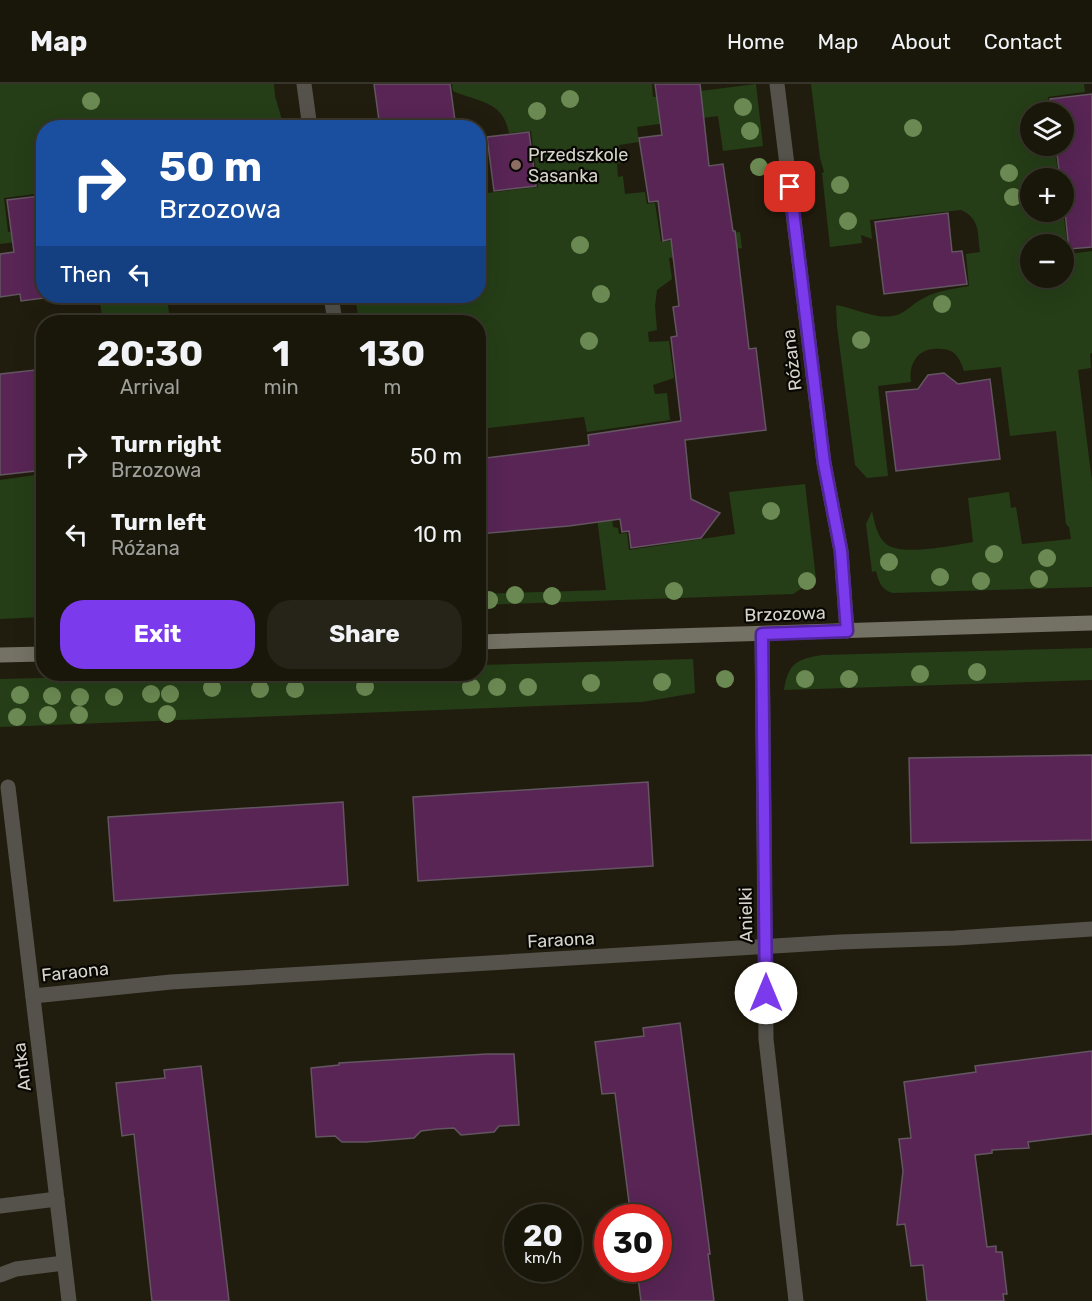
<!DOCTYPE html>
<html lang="en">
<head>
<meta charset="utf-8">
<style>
	body { margin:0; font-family:Rubik,sans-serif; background:#262318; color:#f1f3f6; height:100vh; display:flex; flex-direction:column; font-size:22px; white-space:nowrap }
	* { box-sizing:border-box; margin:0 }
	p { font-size:20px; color:#9f9f9c }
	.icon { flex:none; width:33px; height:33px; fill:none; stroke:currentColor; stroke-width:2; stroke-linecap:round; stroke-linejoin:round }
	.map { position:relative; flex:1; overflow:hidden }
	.panel { position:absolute; left:36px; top:231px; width:450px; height:366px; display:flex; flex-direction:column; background:#19160a; border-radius:24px; box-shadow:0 6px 24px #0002,0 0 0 2px #37352b }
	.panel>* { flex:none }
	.top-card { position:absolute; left:36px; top:36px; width:450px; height:183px; border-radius:24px; box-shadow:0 6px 24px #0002,0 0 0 2px #37352b; background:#1a4fa0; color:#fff; overflow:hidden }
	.buttons { position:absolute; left:1020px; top:18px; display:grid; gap:12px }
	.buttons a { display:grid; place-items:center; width:54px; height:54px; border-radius:50%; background:#19160a; box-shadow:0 6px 24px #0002,0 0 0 2px #37352b; font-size:30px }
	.speed { position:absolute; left:504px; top:1120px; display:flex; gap:12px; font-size:30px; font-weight:700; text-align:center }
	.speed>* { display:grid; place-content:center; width:78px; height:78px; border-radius:50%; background:#19160a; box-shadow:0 6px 24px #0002,0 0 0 2px #37352b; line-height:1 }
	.speed small { font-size:15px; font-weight:400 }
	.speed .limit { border:9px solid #d22; background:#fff; color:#111 }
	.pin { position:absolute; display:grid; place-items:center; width:51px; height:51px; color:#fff; margin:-26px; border-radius:12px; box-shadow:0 3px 9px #0006 }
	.me { position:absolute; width:66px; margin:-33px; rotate:0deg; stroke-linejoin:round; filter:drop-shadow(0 0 4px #0008) }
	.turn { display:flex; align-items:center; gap:21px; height:126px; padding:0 24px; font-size:27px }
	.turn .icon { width:78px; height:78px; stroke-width:2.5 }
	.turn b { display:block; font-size:42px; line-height:51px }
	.then { display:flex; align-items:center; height:57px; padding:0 24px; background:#0003; gap:12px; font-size:22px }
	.eta { display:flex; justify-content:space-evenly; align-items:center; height:102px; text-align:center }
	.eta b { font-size:36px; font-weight:700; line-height:42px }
	.button { display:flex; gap:12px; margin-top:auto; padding:12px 24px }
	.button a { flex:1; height:69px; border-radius:24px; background:#7c3aed; color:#fff; font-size:24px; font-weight:700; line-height:69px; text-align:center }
	.button a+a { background:#262318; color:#f1f3f6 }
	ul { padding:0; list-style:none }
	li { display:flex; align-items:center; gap:18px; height:78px; padding:0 24px }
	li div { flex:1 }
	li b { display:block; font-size:22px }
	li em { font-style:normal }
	header { display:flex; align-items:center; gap:36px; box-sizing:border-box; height:84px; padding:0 30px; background:#19160a; border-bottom:2px solid #37352b }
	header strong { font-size:28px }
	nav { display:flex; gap:33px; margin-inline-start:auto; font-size:21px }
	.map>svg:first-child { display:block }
	.green { fill:#253e17; fill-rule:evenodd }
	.building { fill:#582555; stroke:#635561; stroke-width:1.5 }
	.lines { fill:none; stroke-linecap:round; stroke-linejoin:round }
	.lane { stroke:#54524b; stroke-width:15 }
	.street { stroke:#54524b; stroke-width:15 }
	.secondary { stroke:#747165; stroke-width:15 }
	.tree { fill:#6b8952 }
	.route-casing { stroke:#51269a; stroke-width:15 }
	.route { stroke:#7c3aed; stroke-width:10 }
	.education-dot { fill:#8d6e63; stroke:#090703; stroke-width:2 }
	.labels { text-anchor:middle; stroke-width:4.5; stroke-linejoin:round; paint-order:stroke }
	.poi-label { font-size:18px; fill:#d6d4ca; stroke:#090703; text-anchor:start }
	.street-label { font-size:18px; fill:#d6d4ca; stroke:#090703 }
</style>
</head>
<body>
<header>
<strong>Map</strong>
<nav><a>Home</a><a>Map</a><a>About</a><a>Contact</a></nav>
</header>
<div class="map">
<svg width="1092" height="1217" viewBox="0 0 1092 1217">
	<rect width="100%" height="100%" fill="#211d0e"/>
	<!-- green -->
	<g class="green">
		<polygon points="0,0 274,0 275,12 284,43 44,44 43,109 4,114 8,148 43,144 43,155 0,160"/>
		<path d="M 452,0 L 652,0 L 653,13 L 756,0 L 763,62 L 723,67 L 718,32 L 637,43 L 639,58 L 619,61 L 622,79 L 617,80 L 618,93 L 623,92 L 625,110 L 645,108 L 647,120 L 655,119 L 661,158 L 740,148 L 742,164 L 669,174 L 672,195 L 657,206 L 655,222 L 657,246 L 648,248 L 649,258 L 669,257 L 674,294 L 653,301 L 655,310 L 667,309 L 670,336 L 587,348 L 584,333 L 479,345 L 478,238 L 359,238 L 355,212 L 478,212 L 479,110 L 538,103 L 531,47 L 509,49 C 503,16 477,18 453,7 Z"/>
		<path d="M 811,0 L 1084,0 L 1085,8 L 1048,13 L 1050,28 L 1030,28 L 1030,62 L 1054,62 L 1059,94 L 1030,94 L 1030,128 L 1063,128 L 1069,170 L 1092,167 L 1092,269 L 1090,270 L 1091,284 L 1078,286 L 1092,398 L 1092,503 L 893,509 C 881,506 879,498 876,487 L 872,488 L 866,440 L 872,427 C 874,437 877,451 884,458 C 897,474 954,461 973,458 L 968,414 L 1009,408 L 1011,424 L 1016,423 L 1022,460 L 1071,455 L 1069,443 L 1066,440 L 1056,347 L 1010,352 L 1001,283 L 964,287 C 962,281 959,274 955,270 C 951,266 946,265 941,265 C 920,262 908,278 911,298 L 878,302 L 888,392 L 867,394 L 855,381 L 837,243 L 836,221 C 855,224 873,235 892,232 C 905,231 912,219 924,214 C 938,206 954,205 969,202 L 966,170 L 980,168 C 977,149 981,135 961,126 L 870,136 L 872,155 L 861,151 L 862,159 L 830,163 L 822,89 L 824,88 L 820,74 ZM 1030,160 L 1064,160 L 1064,194 L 1030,194 Z"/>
		<polygon points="99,212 167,212 170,238 103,238"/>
		<polygon points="43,390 43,533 0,535 0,396"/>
		<polygon points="592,393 612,435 613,443 618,444 619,450 627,449 629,466 735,450 729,408 805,400 816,495 793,510 479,521 478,510 606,506"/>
		<path d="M 1092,564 L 1092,596 L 784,606 C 788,579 797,575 822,571 Z"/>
		<polygon points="693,575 695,609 642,618 0,643 0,595 199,590 478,590 479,581"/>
	</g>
	<!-- building -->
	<g class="building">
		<polygon points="374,0 450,0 456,44 380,44"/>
		<polygon points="655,0 700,0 709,82 723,80 733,147 735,147 749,265 756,264 766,346 685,356 691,415 720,429 701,454 631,464 629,447 622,448 620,435 569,442 478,450 478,375 589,361 588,351 681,337 671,253 677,252 673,223 679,222 671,155 663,157 658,117 649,118 639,54 662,51"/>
		<polygon points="1092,10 1092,163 1069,165 1064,119 1064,94 1060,94 1056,62 1064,62 1064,28 1052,28 1050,15"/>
		<polygon points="529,48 536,102 494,107 487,53"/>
		<polygon points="40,112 44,139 44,212 52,213 21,217 20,210 0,213 0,170 14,168 7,116"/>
		<polygon points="948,129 952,168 962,167 967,200 884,210 875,138"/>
		<polygon points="44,285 44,386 0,391 0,290"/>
		<polygon points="944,289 958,300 990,295 1000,375 896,387 886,308 918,305 928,291"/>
		<polygon points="1092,671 1092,756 911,759 909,674"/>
		<polygon points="648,698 653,782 418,797 413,713"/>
		<polygon points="343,718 348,801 114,817 108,733"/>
		<polygon points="680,939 710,1170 708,1170 714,1217 641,1217 637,1185 658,1185 658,1134 631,1134 615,1009 602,1010 595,958 644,952 643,944"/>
		<polygon points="1092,967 1092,1050 1028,1058 1029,1064 992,1066 992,1069 975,1071 987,1163 996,1162 996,1168 1002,1168 1007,1210 1003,1210 1004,1217 927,1217 923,1181 911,1182 905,1140 897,1141 903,1087 899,1055 911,1054 904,998 976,988 975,982"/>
		<polygon points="487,970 514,970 519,1041 499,1042 494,1048 461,1051 454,1044 437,1045 421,1047 414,1054 366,1058 342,1058 335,1052 316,1053 311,984 339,981 339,979"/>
		<polygon points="201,982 229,1217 152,1217 134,1050 122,1052 116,999 165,994 164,986"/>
	</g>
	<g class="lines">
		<!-- lane -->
		<polyline class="lane" points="0,1191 16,1185 64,1179"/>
		<!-- street -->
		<g class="street">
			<polyline points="304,0 310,44"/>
			<polyline points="777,0 824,379 841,467 847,547"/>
			<polyline points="331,212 335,238"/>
			<polyline points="762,550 766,955 796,1217"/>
			<polyline points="8,703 69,1217"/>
			<polyline points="33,912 171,898 840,858 955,854 1092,845"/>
			<polyline points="0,1122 57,1115"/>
		</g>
		<!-- secondary -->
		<g class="secondary">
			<polyline points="478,558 1092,539"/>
			<polyline points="0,571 44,570"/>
		</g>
	</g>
	<!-- trees -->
	<g class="tree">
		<circle cx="570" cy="15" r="9"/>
		<circle cx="91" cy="17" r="9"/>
		<circle cx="743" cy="23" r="9"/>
		<circle cx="537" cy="27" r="9"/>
		<circle cx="913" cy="44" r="9"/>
		<circle cx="750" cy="47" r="9"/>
		<circle cx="759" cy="83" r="9"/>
		<circle cx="1009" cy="89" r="9"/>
		<circle cx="840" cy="101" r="9"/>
		<circle cx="1013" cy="113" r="9"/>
		<circle cx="848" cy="137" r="9"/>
		<circle cx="580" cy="161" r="9"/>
		<circle cx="601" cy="210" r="9"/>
		<circle cx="942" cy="220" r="9"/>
		<circle cx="861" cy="256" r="9"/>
		<circle cx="589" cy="257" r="9"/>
		<circle cx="771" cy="427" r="9"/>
		<circle cx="994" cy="470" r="9"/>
		<circle cx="1047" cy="474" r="9"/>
		<circle cx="889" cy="478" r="9"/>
		<circle cx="940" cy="493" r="9"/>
		<circle cx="1039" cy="495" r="9"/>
		<circle cx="807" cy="497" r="9"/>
		<circle cx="981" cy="497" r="9"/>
		<circle cx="674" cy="507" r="9"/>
		<circle cx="515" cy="511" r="9"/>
		<circle cx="552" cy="512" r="9"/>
		<circle cx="489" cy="516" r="9"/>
		<circle cx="977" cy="588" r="9"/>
		<circle cx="920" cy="590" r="9"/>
		<circle cx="725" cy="595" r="9"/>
		<circle cx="805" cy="595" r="9"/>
		<circle cx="849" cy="595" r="9"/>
		<circle cx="662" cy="598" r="9"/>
		<circle cx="591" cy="599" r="9"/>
		<circle cx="365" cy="603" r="9"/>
		<circle cx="471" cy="603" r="9"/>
		<circle cx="497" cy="603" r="9"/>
		<circle cx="528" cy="603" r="9"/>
		<circle cx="212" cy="604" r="9"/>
		<circle cx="260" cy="605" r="9"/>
		<circle cx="295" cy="605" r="9"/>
		<circle cx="151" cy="610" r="9"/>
		<circle cx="170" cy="610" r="9"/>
		<circle cx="20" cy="611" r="9"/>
		<circle cx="52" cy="612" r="9"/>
		<circle cx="80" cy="613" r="9"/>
		<circle cx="114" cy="613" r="9"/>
		<circle cx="167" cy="630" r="9"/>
		<circle cx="48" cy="631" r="9"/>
		<circle cx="79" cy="631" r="9"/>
		<circle cx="17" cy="633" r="9"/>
	</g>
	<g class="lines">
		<defs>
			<polyline id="route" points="766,909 762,550 847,547 841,467 824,379 790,103"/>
		</defs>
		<!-- route casing -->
		<use href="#route" class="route-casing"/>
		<!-- route -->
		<use href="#route" class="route"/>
	</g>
	<!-- markers -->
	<circle class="education-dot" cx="516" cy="81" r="6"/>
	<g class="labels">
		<!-- poi labels -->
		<g class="poi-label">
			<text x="528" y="77">Przedszkole<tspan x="528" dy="21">Sasanka</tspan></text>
		</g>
		<!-- street labels -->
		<g class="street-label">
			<text transform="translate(792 276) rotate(-97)" y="6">Różana</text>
			<text transform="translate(785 530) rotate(-2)" y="6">Brzozowa</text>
			<text transform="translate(746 831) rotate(-91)" y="6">Anielki</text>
			<text transform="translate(561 856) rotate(-3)" y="6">Faraona</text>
			<text transform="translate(75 888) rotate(-6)" y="6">Faraona</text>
			<text transform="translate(22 983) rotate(-97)" y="6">Antka</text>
		</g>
	</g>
</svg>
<div class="buttons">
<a><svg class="icon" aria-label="layers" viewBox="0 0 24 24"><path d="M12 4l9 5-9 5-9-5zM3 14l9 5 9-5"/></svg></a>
<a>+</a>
<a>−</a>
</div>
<div class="speed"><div>20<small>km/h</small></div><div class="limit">30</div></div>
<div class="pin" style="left:790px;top:103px;background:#d93025"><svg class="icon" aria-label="arrive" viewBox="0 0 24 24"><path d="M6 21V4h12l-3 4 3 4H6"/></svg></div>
<svg class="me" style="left:766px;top:909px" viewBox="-20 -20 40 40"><circle r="19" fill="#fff"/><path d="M0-13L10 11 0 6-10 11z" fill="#7c3aed"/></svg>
<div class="top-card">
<div class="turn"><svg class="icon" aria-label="right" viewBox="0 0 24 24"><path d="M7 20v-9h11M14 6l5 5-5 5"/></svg><div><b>50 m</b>Brzozowa</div></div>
<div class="then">Then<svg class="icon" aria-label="left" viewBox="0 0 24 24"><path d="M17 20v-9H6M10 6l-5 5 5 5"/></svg></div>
</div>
<section class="panel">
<div class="eta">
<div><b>20:30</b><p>Arrival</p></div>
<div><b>1</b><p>min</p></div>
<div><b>130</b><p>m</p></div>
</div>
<ul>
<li><svg class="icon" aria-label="right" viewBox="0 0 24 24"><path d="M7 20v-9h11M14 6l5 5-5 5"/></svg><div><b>Turn right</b><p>Brzozowa</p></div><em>50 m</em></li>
<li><svg class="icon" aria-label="left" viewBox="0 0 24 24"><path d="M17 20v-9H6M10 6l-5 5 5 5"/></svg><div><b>Turn left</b><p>Różana</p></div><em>10 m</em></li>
</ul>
<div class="button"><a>Exit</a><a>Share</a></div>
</section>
</div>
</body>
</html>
